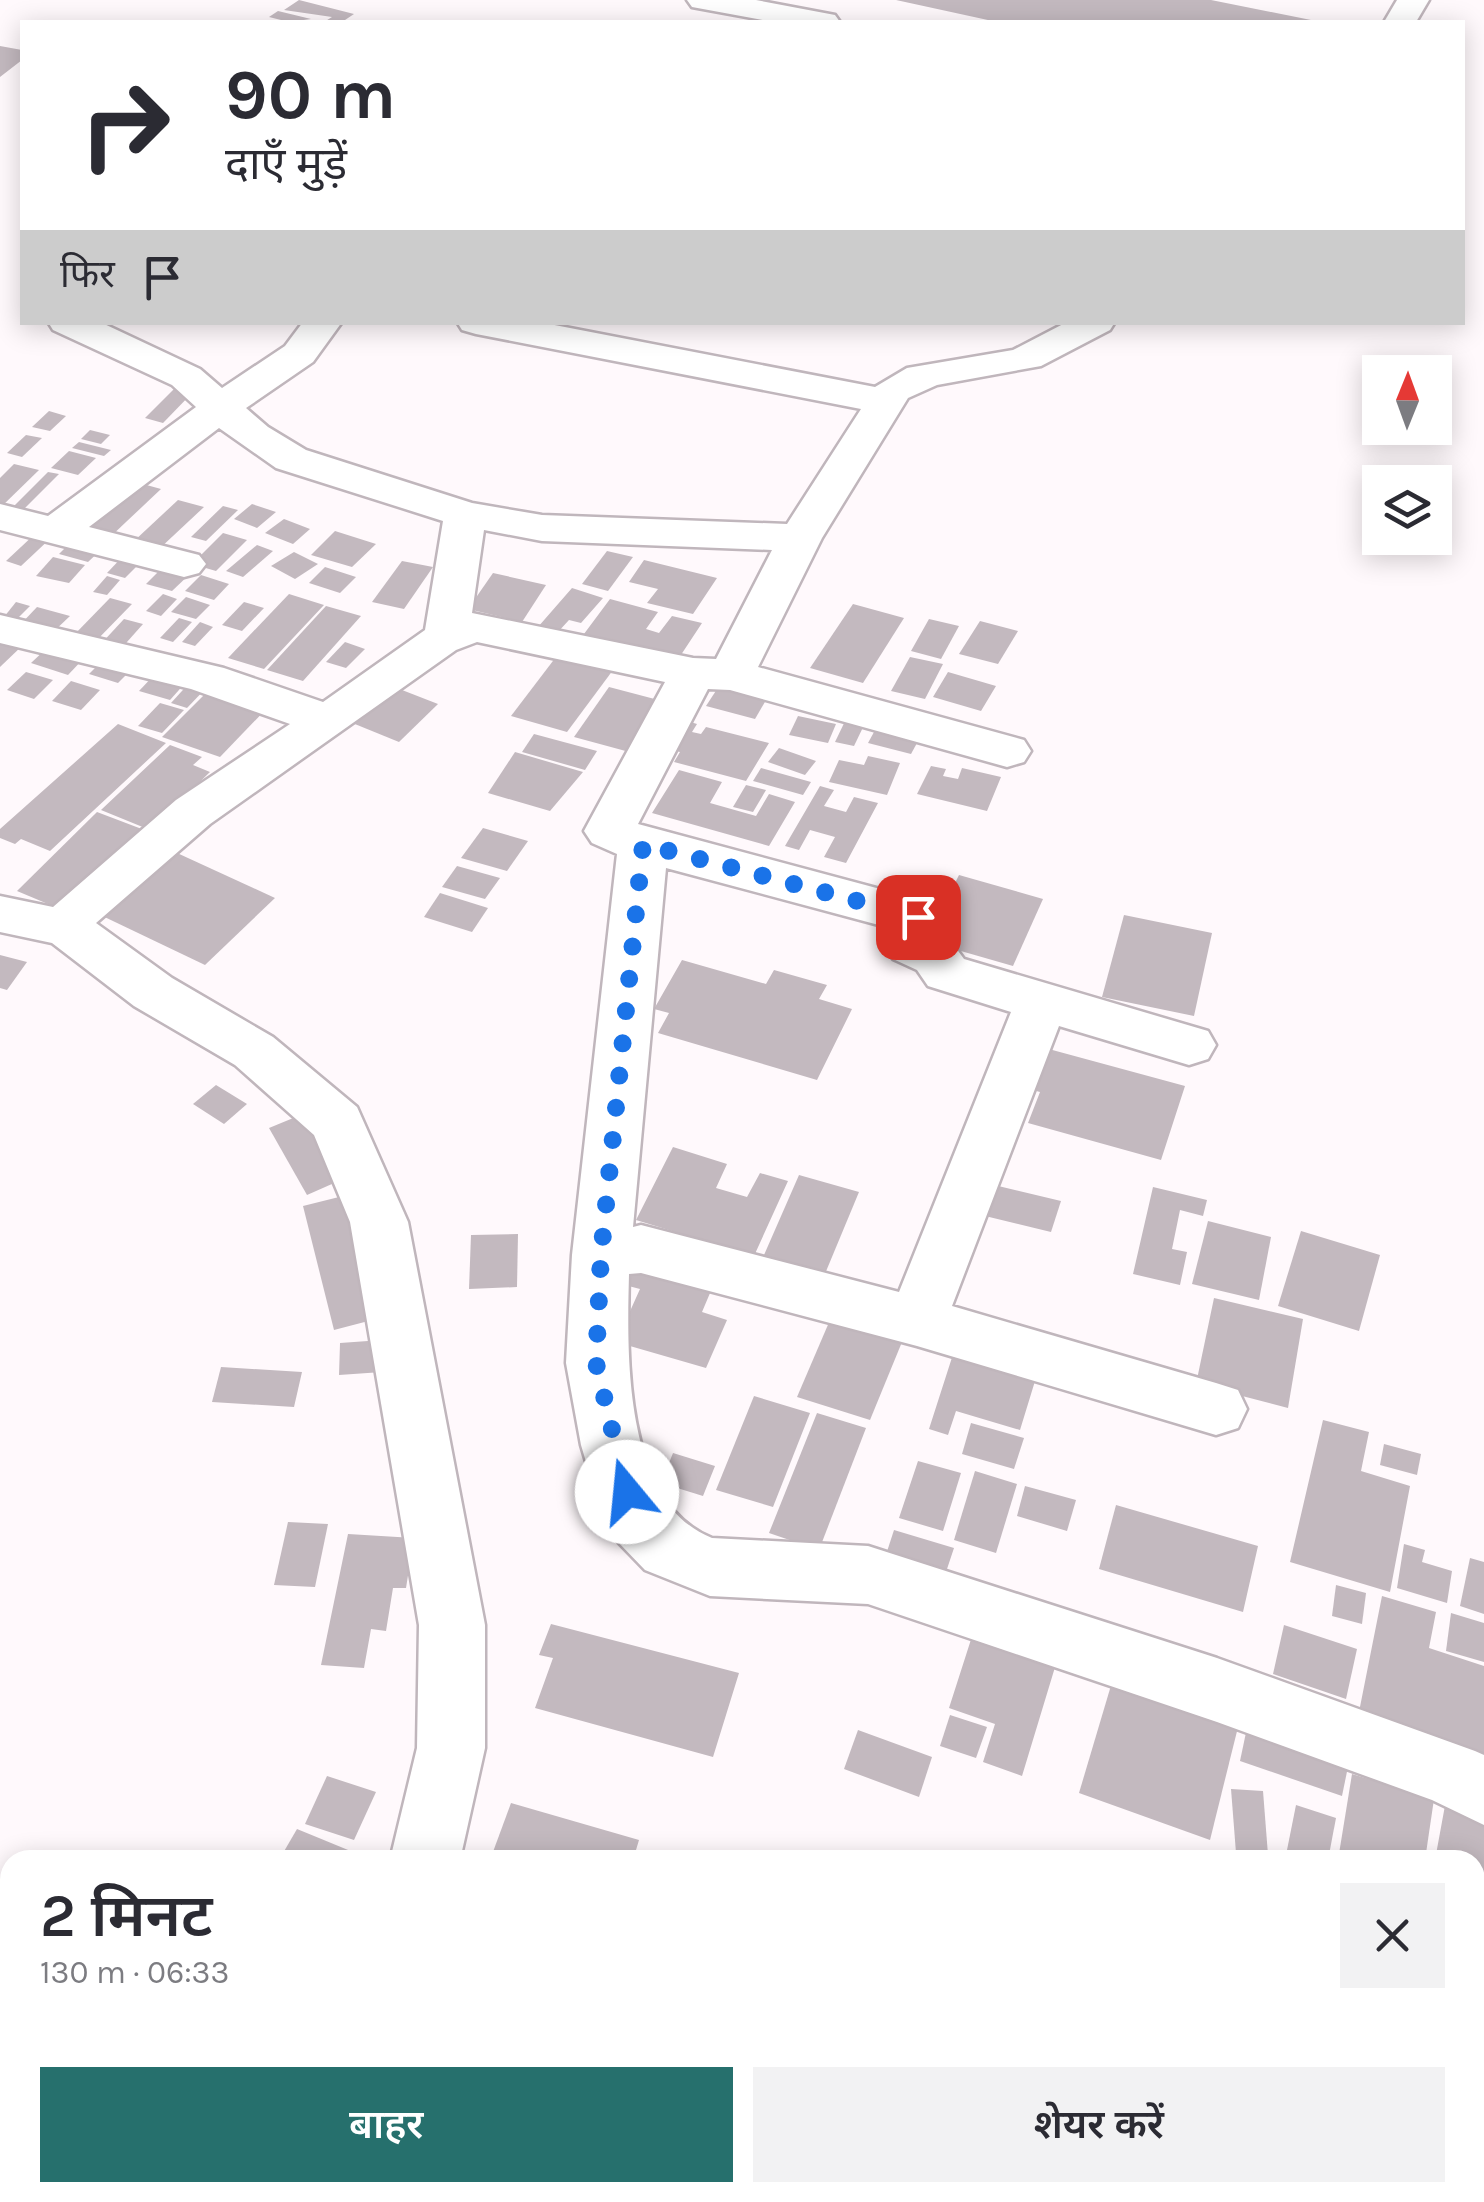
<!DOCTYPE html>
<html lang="hi">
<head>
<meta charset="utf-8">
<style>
	body { margin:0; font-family:Karla,"Noto Sans Devanagari",sans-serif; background:#f2f2f3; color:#2b2b33; height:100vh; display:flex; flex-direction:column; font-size:38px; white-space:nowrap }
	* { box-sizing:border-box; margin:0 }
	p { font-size:32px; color:#7c7c81 }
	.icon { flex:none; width:55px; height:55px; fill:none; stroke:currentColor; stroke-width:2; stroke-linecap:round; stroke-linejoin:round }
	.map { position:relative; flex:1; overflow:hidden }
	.panel { position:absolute; left:0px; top:1850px; width:1485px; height:352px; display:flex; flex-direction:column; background:#fff; border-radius:30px 30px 0 0; box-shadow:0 5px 25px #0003 }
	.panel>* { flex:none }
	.banner { position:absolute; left:20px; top:20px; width:1445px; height:305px; border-radius:0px; box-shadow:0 5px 25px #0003; background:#fff; color:#2b2b33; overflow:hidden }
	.needle { width:65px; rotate:1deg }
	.tools { position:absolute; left:1362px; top:355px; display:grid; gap:20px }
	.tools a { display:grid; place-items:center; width:90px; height:90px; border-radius:0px; background:#fff; box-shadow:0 5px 25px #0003; font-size:50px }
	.pin { position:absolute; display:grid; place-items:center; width:85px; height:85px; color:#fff; margin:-42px; border-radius:20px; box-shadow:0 5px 15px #0006 }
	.me { position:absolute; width:110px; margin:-55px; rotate:343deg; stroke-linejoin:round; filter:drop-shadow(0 0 8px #0008) }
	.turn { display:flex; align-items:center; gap:35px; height:210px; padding:0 40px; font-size:45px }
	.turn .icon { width:130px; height:130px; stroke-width:2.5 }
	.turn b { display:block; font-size:70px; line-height:85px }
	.then { display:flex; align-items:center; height:95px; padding:0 40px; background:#0003; gap:20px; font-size:38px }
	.round { display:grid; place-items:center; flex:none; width:105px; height:105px; border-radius:0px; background:#f2f2f3 }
	.summary { display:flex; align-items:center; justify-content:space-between; height:170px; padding:0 40px }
	h1 { font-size:60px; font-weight:600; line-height:75px }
	.action { display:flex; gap:20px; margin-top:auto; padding:20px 40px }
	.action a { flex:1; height:115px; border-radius:0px; background:#26706d; color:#fff; font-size:40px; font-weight:600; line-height:115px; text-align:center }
	.action a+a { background:#f2f2f3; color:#2b2b33 }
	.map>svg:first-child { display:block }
	.building { fill:#c3b9bf }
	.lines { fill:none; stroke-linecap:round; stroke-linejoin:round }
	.minor-casing { stroke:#c0b6bc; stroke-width:5 }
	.minor { fill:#fff; fill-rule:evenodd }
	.route { stroke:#1a73e8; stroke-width:18; stroke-dasharray:0 32.4 }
</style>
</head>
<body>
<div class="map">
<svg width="1484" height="2202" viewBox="0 0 1484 2202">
	<rect width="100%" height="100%" fill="#fff9fc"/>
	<!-- building -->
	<g class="building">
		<polygon points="299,0 354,14 342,22 324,22 332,17 284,10"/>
		<polygon points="896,0 1211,0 1316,21 997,22"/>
		<polygon points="278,11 311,19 289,22 269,17"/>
		<polygon points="0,46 22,50 22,60 0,77"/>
		<polygon points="177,386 195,390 163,423 145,418"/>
		<polygon points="49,411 66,416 50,431 32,427"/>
		<polygon points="90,430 110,435 101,444 81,439"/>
		<polygon points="26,435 42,438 22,457 7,453"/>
		<polygon points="79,442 111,450 104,456 72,448"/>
		<polygon points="69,451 96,458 78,475 51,468"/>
		<polygon points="14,464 39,470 0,508 0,478"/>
		<polygon points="48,472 59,474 17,516 6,514"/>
		<polygon points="132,481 161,489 108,539 78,530"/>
		<polygon points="178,500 204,507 158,550 133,542"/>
		<polygon points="252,504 276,512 257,528 234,519"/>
		<polygon points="223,506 238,510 206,541 191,537"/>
		<polygon points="284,519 310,529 293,544 265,533"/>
		<polygon points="335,531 376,544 352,567 311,555"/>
		<polygon points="37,532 53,536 21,566 6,561"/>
		<polygon points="223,533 247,540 216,571 192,564"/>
		<polygon points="74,539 104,547 88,562 59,554"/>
		<polygon points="257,545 273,551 243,577 226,571"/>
		<polygon points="607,551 633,557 608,591 582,584"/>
		<polygon points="294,552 318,564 295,579 271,566"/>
		<polygon points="126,553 145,558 125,578 107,573"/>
		<polygon points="53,557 85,565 69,583 36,576"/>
		<polygon points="644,560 717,578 693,614 647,603 658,589 629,582"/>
		<polygon points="402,561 433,567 404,609 372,602"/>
		<polygon points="166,564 192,572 172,591 146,584"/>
		<polygon points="325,567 356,577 340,593 309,583"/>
		<polygon points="493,573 546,585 522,622 468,609"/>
		<polygon points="201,575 229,584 214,600 185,591"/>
		<polygon points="107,576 120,580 107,595 93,592"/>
		<polygon points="572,588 603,598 581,623 569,620 557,633 538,627"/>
		<polygon points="163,594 177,599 161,616 146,611"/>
		<polygon points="289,594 324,605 264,669 228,658"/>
		<polygon points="186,597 210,605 196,619 171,612"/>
		<polygon points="110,598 132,604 94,643 73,636"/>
		<polygon points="610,599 658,612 646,629 659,633 672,616 702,623 673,667 578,642"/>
		<polygon points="16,602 30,606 11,625 0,622"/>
		<polygon points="244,602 264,608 242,631 222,625"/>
		<polygon points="853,604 904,618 863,683 810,668"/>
		<polygon points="326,606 361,616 303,681 267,670"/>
		<polygon points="37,607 70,616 51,634 19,626"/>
		<polygon points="179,618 192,622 173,642 160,638"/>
		<polygon points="124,619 143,624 119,651 99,646"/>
		<polygon points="929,619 959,626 941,659 911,651"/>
		<polygon points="980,621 1018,631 998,664 959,654"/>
		<polygon points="200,622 213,627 195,646 182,642"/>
		<polygon points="0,638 23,645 0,667"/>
		<polygon points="345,642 365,649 346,668 326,662"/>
		<polygon points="49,646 85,657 68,675 31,663"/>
		<polygon points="559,653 619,662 567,732 511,716"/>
		<polygon points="910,657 943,664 925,699 891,691"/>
		<polygon points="104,659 133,668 118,683 89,674"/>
		<polygon points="26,672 53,680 34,699 7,690"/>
		<polygon points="157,672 187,681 170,700 139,691"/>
		<polygon points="948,672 996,686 981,711 933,697"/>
		<polygon points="192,680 209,685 187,708 171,703"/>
		<polygon points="71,681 100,690 81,710 52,701"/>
		<polygon points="384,683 438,704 399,742 345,720"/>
		<polygon points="721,683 769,695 755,719 706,706"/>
		<polygon points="215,684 272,703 220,757 162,737"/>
		<polygon points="609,687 666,702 633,753 574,737"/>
		<polygon points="160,703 184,710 162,733 138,726"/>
		<polygon points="848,715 867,719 854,746 835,742"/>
		<polygon points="798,716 836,724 828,743 789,735"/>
		<polygon points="684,720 697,724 692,732 701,734 706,727 769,743 746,781 674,762 680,752 665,748"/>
		<polygon points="880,721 923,732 911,754 868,743"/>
		<polygon points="118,724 166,743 50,851 21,839 15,844 0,838 0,829"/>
		<polygon points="534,734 597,751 585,770 522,752"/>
		<polygon points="170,745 202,757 193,765 210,772 150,830 101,810"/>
		<polygon points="779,748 816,761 805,775 768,762"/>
		<polygon points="515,752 583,772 550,811 488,793"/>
		<polygon points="868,756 900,763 887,795 829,782 839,760 864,765"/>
		<polygon points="931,766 946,769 943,776 958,779 962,768 1001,777 987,811 917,794"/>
		<polygon points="761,768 811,782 803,795 753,781"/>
		<polygon points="679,770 722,782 710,803 756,816 769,794 795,802 769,846 652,813"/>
		<polygon points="746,785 766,790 753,812 733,807"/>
		<polygon points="820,786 834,790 824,806 846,812 854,797 878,803 846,863 824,857 835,837 810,830 799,850 785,846"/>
		<polygon points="97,812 147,831 67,912 17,891"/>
		<polygon points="483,828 528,841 507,871 461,858"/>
		<polygon points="164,847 275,898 205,965 92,911"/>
		<polygon points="457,866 500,878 485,899 442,887"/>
		<polygon points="959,875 1043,899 1013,966 926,941"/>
		<polygon points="440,893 488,908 472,932 424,917"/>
		<polygon points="1124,915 1212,933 1194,1016 1102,997"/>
		<polygon points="0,955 27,962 7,990 0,988"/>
		<polygon points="682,960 766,984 774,970 827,985 819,999 852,1009 817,1080 658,1033 669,1013 654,1009"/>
		<polygon points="1034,1045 1185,1086 1161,1160 1028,1123 1040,1092 1017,1086"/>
		<polygon points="216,1085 247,1104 224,1124 193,1104"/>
		<polygon points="303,1114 341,1180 307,1195 269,1128"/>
		<polygon points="673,1147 727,1164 716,1188 747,1197 760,1173 788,1181 754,1256 636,1220"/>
		<polygon points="799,1175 859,1192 822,1281 760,1264"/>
		<polygon points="990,1184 1061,1201 1051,1232 981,1215"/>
		<polygon points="1153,1187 1207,1200 1203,1216 1180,1210 1172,1249 1187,1252 1180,1285 1133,1274"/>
		<polygon points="343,1196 376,1319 334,1330 303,1206"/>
		<polygon points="1208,1221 1271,1237 1259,1300 1192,1284"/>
		<polygon points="1301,1231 1380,1255 1359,1331 1278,1306"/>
		<polygon points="518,1234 517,1287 469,1289 471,1235"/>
		<polygon points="630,1253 713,1286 702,1312 727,1320 706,1368 623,1344 622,1329 640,1289 617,1283"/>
		<polygon points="1214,1298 1303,1319 1288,1408 1196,1384"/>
		<polygon points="830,1320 902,1342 870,1420 797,1397"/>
		<polygon points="382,1340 382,1372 339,1375 340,1343"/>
		<polygon points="956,1345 1039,1368 1020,1430 956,1411 948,1435 929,1429"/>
		<polygon points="221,1367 302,1372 294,1407 212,1402"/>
		<polygon points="754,1396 810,1413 773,1507 716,1490"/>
		<polygon points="817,1413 866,1428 819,1550 769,1533"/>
		<polygon points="1323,1420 1369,1432 1361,1471 1410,1486 1390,1592 1290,1562"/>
		<polygon points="971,1423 1024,1438 1014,1469 962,1454"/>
		<polygon points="1384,1444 1421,1454 1417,1475 1380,1465"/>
		<polygon points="673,1453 715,1466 703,1496 661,1483"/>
		<polygon points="918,1461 961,1473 943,1531 899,1518"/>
		<polygon points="975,1471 1017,1484 996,1553 954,1540"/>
		<polygon points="1025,1486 1076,1500 1067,1531 1017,1516"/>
		<polygon points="1116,1505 1258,1546 1243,1612 1099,1569"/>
		<polygon points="288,1522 328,1524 315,1587 274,1585"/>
		<polygon points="894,1530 954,1548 941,1587 881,1570"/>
		<polygon points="348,1534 414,1538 406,1588 393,1588 386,1631 371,1629 364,1668 321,1665"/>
		<polygon points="1404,1544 1425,1550 1422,1562 1452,1571 1447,1603 1397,1588"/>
		<polygon points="1470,1558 1484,1562 1484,1614 1460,1606"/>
		<polygon points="1336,1585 1366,1593 1362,1624 1332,1616"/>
		<polygon points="1382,1596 1436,1612 1429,1648 1484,1666 1484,1763 1357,1722"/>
		<polygon points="1451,1613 1484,1623 1484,1662 1446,1651"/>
		<polygon points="551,1624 739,1673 713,1757 535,1708 553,1658 539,1655"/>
		<polygon points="1284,1625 1357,1649 1346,1699 1273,1674"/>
		<polygon points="975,1627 1059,1654 1022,1776 983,1762 995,1724 949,1708"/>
		<polygon points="1115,1672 1241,1715 1210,1840 1079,1793"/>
		<polygon points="950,1715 987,1727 976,1758 940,1746"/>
		<polygon points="1248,1723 1350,1757 1342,1796 1240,1761"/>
		<polygon points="858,1730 932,1757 919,1797 844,1769"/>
		<polygon points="1352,1774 1434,1799 1425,1860 1338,1860"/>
		<polygon points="327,1776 376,1792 354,1840 305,1824"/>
		<polygon points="1231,1789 1263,1791 1268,1855 1236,1853"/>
		<polygon points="1446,1800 1484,1812 1484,1938 1475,1935 1475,1860 1435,1860"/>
		<polygon points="511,1803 639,1840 633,1860 490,1860"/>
		<polygon points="1296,1805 1336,1818 1328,1860 1285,1860"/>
		<polygon points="297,1829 353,1852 349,1860 279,1860"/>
		<polygon points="81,2192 188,2192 183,2202 75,2202"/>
		<polygon points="368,2192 437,2192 433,2202 364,2202"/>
	</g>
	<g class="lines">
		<defs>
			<g id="minor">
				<polygon points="687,0 756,0 835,15 840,22 774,22 692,7"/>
				<polygon points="1397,0 1429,0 1416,22 1384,22"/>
				<path d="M 48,322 L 100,322 L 200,369 L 222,388 L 285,346 L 303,322 L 342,322 L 313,362 L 246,408 L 268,427 L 306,450 L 472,503 L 542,515 L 787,524 L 861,409 L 476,334 L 462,330 L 457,322 L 539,322 L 875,387 L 907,368 L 1013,350 L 1067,322 L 1115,322 L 1110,330 L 1041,366 L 937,385 L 908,398 L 822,538 L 758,667 L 1024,740 L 1031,751 L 1024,762 L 1007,767 L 730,690 L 708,689 L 638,824 L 936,904 L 944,917 L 939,937 L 953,944 L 964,959 L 1208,1031 L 1216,1045 L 1208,1059 L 1189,1065 L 1059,1026 L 952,1306 L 1216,1383 L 1238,1390 L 1247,1409 L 1238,1428 L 1216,1435 L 917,1346 L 641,1273 L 629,1274 C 627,1354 623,1503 712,1538 L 868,1546 L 1217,1658 L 1475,1751 L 1484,1755 L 1484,1825 L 1432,1800 L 1217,1722 L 868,1604 L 710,1596 L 645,1570 L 618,1542 L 595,1492 L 581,1445 L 566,1363 L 572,1255 L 617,854 L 592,843 L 584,831 L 665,682 L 477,642 L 456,650 L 210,824 L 96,923 L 172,978 L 273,1037 L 357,1107 L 408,1222 L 485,1625 L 485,1748 L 460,1860 L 390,1860 L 417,1748 L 419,1625 L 350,1222 L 314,1135 L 235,1065 L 134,1006 L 52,943 L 0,932 L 0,896 L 53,907 L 176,800 L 290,724 L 191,689 L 0,643 L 0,615 L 224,668 L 323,702 L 425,630 L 443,521 L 276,468 L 219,428 L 89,527 L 199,555 L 206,564 L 199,573 L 184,577 L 0,530 L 0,504 L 48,516 L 196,407 L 172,385 L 53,330 ZM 484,530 L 542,541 L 772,550 L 716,659 L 693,658 L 472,613 ZM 666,868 L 890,928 L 885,946 L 893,959 L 917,970 L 928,986 L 1011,1012 L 899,1292 L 641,1225 L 633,1227 Z"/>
				<polygon points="257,2192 335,2192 331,2202 253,2202"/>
			</g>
		</defs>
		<!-- minor casing -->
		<use href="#minor" class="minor-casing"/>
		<!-- minor -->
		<use href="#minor" class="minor"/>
	</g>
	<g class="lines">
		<!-- route -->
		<polyline class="route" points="627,1492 596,1363 601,1254 643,844 918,917"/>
	</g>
</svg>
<div class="tools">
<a><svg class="needle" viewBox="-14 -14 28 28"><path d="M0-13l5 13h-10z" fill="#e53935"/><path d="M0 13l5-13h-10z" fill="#7c7c81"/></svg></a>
<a><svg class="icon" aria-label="layers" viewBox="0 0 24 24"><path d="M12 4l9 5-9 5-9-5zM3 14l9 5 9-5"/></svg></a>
</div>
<div class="pin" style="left:918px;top:917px;background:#d93025"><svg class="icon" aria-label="arrive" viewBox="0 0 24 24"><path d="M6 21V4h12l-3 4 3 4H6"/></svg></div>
<svg class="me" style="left:627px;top:1492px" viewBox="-20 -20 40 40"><circle r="19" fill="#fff"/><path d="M0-13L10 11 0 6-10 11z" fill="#1a73e8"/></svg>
<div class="banner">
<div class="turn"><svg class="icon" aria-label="right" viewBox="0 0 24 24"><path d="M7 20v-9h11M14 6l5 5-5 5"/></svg><div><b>90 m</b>दाएँ मुड़ें</div></div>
<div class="then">फिर<svg class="icon" aria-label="arrive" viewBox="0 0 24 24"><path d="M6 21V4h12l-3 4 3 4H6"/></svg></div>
</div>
<section class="panel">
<div class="summary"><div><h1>2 मिनट</h1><p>130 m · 06:33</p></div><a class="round"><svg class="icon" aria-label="close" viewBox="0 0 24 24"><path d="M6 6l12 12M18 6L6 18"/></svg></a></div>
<div class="action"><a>बाहर</a><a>शेयर करें</a></div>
</section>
</div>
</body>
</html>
